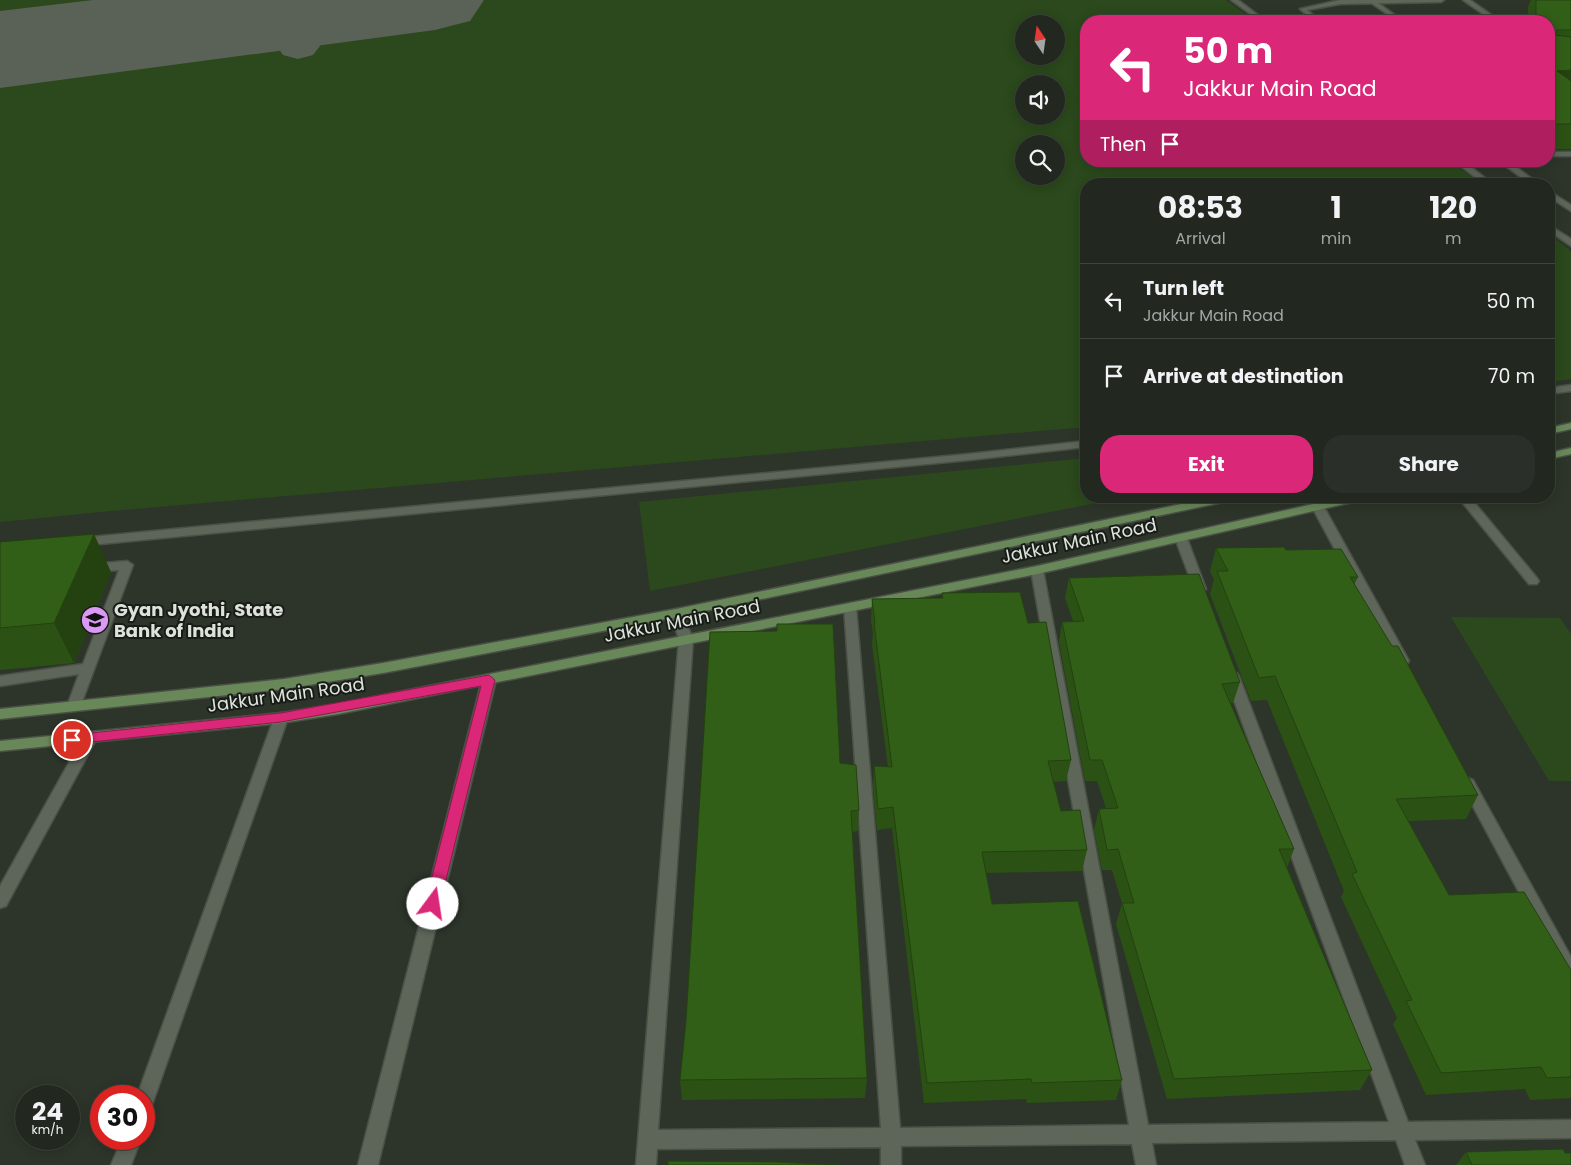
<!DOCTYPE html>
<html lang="en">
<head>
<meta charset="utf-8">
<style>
	body { margin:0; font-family:Poppins,sans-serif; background:#2a3029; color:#f1f3f6; height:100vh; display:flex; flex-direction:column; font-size:19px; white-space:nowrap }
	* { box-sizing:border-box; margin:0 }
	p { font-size:16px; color:#a2a6a5 }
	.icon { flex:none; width:28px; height:28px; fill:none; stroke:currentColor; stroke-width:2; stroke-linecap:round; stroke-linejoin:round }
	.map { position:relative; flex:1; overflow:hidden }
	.sheet { position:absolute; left:1080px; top:178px; width:475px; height:325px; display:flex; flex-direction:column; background:#222820; border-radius:20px; box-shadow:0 2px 12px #0003,0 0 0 1px #3f443e }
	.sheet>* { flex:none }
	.top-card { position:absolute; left:1080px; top:15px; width:475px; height:152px; border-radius:20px; box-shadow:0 2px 12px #0003,0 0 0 1px #3f443e; background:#db2777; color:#fff; overflow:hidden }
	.needle { width:32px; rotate:347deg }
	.controls { position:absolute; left:1015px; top:15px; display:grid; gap:10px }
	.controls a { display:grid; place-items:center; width:50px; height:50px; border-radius:50%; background:#222820; box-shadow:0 2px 12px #0003,0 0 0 1px #3f443e; font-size:25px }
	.speed { position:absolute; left:15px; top:1085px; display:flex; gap:10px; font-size:25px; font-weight:700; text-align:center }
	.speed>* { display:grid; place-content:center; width:65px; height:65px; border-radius:50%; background:#222820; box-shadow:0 2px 12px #0003,0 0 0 1px #3f443e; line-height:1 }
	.speed small { font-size:12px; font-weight:400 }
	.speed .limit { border:8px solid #d22; background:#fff; color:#111 }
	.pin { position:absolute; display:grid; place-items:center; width:42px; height:42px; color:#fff; margin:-21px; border:2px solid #fff; border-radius:50%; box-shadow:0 1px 5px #0007 }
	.me { position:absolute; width:55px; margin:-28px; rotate:14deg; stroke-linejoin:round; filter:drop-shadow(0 0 4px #0008) }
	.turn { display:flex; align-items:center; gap:18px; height:105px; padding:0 20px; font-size:22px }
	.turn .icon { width:65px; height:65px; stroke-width:2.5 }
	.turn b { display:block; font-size:35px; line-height:42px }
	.then { display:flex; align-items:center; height:48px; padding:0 20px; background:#0003; gap:10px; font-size:19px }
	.eta { display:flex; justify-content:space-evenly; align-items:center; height:85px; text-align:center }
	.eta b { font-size:30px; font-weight:700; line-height:35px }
	.cta { display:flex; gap:10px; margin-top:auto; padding:10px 20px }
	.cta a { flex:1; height:58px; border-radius:20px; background:#db2777; color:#fff; font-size:20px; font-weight:700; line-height:58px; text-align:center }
	.cta a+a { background:#2a3029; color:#f1f3f6 }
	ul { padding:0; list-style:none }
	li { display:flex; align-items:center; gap:15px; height:75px; padding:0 20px; border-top:1px solid #3f443e }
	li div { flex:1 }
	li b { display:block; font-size:19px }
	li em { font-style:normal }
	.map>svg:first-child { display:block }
	.green { fill:#2b491c; fill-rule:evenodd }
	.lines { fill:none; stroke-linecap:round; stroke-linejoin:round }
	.taxiway { fill:#5a6258; fill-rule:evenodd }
	.runway { fill:#5a6258; fill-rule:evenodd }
	.service-casing { stroke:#4a5046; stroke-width:3 }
	.minor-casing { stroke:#4a5046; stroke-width:3 }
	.tertiary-casing { stroke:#4a5046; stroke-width:3 }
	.secondary-casing { stroke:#4a5046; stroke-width:3 }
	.service { fill:#5d6659; fill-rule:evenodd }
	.minor { fill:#5d6659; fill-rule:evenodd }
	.tertiary { fill:#5d6659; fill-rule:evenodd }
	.secondary { fill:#698859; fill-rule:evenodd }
	.wall { fill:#2b5214 }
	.shaded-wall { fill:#234210 }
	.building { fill:#325f17; stroke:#234210 }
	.route { fill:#db2777; stroke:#8e194d }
	.labels { text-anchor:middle; stroke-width:4; stroke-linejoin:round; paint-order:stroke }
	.street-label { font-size:18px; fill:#dde2db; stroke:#181c16 }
	.poi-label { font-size:18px; font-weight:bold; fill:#dde2db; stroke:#181c16; text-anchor:start }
</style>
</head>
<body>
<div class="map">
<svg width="1571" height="1165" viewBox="0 0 1571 1165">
	<rect width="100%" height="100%" fill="#2d352a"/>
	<!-- green -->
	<g class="green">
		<polygon points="0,0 157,0 0,18"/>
		<polygon points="233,0 254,0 259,14 252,16 0,48 0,28"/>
		<polygon points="291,0 380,0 303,9 296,8"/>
		<path d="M 487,0 L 1226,0 L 1255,21 L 1086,21 L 1086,161 L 1450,161 L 1481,184 L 1086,184 L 1086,427 L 100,512 L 0,522 L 0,62 L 260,29 L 271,32 L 281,49 L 316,44 L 308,27 L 313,23 ZM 1024,24 L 1056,24 L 1056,56 L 1024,56 ZM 1024,84 L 1056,84 L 1056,116 L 1024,116 ZM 1024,144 L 1056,144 L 1056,176 L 1024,176 Z"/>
		<polygon points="1549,234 1571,251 1571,379 1549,382"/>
		<polygon points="1086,458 1086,496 1132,496 650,591 639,502"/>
		<polygon points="1451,617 1560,618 1571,634 1571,781 1549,781"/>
	</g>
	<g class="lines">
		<!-- taxiway -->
		<g class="taxiway">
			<polygon points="93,0 217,0 211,8 197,12 0,35 0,11"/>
			<polygon points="268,9 300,15 320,46 313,55 298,59 283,55 269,34 253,30 247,21 253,12"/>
		</g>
		<!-- runway -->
		<polygon class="runway" points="185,0 484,0 470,21 435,30 0,88 0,22"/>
		<defs>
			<g id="service">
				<polygon points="1231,0 1238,0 1266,21 1260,21"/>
				<rect x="1549" y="152" width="22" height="4"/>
				<polygon points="1454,161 1463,161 1493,184 1484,184"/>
				<polygon points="1549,225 1571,239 1571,246 1549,231"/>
				<polygon points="1571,385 1571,391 1549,394 1549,388"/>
				<polygon points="1086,441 1086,447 969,460 80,546 74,542 80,538 969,454"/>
				<polygon points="127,561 133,565 79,710 69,710 67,706 79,674 0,686 0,676 83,664 119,570 93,572 87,568 93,564"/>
			</g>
			<g id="minor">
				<polygon points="1370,0 1374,0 1403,21 1397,21 1370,2"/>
				<polygon points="1463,0 1470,0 1500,21 1493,21"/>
				<polygon points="1457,496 1469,496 1537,578 1539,581 1537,584 1529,584"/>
				<polygon points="1318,504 1324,507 1409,661 1407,664 1397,664 1395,661 1312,507"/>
				<polygon points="1181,534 1187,538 1206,589 1204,592 1200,593 1194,589 1175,538"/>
				<polygon points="1037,566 1043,570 1148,1125 1389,1122 1225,676 1227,673 1237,673 1239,676 1408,1122 1571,1120 1571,1138 1415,1140 1425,1165 1405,1165 1396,1140 1152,1143 1156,1165 1136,1165 1132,1144 901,1146 901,1165 881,1165 881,1147 657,1149 656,1165 636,1165 679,639 670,613 676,609 682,613 693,639 658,1130 881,1128 844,607 850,603 856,607 900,1128 1129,1125 1031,570"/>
				<polygon points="489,675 494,677 496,680 378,1165 358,1165 482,680 484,677"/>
				<polygon points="281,713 286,714 288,718 153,1102 151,1108 144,1111 144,1096 137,1096 274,718 276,714"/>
				<polygon points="90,733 95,734 97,738 6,906 0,908 0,886 85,734"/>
				<polygon points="1468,778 1473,780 1571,957 1571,981 1565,978 1461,784 1463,780"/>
				<polygon points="122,1139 141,1139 131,1165 111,1165"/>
			</g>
			<g id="tertiary">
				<polygon points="1340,0 1444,0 1441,2 1340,4 1307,10 1320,21 1314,21 1300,9"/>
				<polygon points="1499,161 1508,161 1539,184 1530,184"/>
				<polygon points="1549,191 1571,205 1571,211 1549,197"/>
			</g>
			<g id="secondary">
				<polygon points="1571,423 1571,429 1549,434 1549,428"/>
				<polygon points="1571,448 1571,454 1549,459 1549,453"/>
				<polygon points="1220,496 1244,496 1238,499 676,617 383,673 284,689 0,719 0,709 284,679 383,663 676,609"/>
				<polygon points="1349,496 1372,496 1366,499 1037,574 338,714 281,723 0,751 0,741 281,713 338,704 1037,566"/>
			</g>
		</defs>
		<!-- service casing -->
		<use href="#service" class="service-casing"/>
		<!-- minor casing -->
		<use href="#minor" class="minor-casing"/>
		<!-- tertiary casing -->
		<use href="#tertiary" class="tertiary-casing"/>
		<!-- secondary casing -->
		<use href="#secondary" class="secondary-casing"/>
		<!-- service -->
		<use href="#service" class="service"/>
		<!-- minor -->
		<use href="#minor" class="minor"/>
		<!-- tertiary -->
		<use href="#tertiary" class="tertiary"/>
		<!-- secondary -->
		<use href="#secondary" class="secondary"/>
	</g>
	<!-- wall -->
	<g class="wall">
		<polygon points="1531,0 1571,0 1571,149 1549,149 1549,21 1528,21 1528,7"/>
		<polygon points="0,542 111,572 74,663 0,670"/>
		<polygon points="1216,548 1286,550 1358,577 1354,585 1478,795 1466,819 1408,821 1449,895 1571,970 1571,1098 1530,1100 1525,1089 1426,1095 1393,1024 1397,1018 1341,897 1344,891 1267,700 1251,701 1210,594 1214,580 1210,571"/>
		<polygon points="1069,578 1240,682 1233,703 1230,703 1294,849 1287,868 1372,1070 1360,1090 1167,1099 1116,924 1122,903 1112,870 1102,870 1094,830 1099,809 1106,808 1097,781 1085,781 1059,642 1062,622 1073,621 1065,598"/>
		<polygon points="942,593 1028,623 1071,760 1066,781 1053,782 1061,811 1087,850 1082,871 986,873 992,904 1122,1080 1116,1100 1027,1103 1026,1099 924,1103 892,828 877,830 873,787 874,766 888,767 872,644 873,633 871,620 872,599 942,598"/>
		<polygon points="840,763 859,810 858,831 852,832 867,1078 865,1098 682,1100 680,1080"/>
		<polygon points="1466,1152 1565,1153 1571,1165 1456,1165"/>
	</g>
	<!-- shaded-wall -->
	<g class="shaded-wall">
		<polygon points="1571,70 1571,91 1557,71"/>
		<polygon points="94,534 111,572 74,663 54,623"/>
	</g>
	<!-- building -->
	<g class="building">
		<polygon points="1536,0 1571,0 1571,30 1557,30 1555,35 1571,37 1571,70 1557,71 1571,81 1571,124 1549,124 1549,21 1536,21"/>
		<polygon points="94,534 54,623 0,628 0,542"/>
		<polygon points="1284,547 1286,550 1341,549 1358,577 1350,577 1392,646 1398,646 1478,795 1396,799 1449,895 1524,892 1571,970 1571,1077 1547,1078 1541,1067 1441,1073 1406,1001 1412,1000 1352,874 1357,872 1275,676 1259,678 1217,571 1228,571 1216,548"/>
		<polygon points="1199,574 1240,682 1222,684 1294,849 1279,849 1372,1070 1174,1079 1122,903 1134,903 1118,849 1107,850 1099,809 1118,808 1102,760 1090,760 1062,622 1084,621 1069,578"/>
		<polygon points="1020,592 1028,623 1046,622 1071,760 1048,761 1061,811 1080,810 1087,850 982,852 992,904 1078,901 1122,1080 1032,1083 1031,1079 927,1083 893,807 878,809 874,766 892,767 874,623 875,623 872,599 943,598 942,593"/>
		<polygon points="777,624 833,624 840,763 856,765 859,810 851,811 867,1078 680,1080 686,1021 710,632 777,631"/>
		<polygon points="1563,1149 1565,1153 1571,1153 1571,1165 1472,1165 1466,1152"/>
		<polygon points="668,1161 776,1162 839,1165 668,1165"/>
	</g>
	<!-- route -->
	<polygon class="route" points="489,675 495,680 440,904 438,908 433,910 428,908 425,904 481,686 281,722 72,744 66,740 72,735 281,713"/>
	<!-- icons -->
	<defs>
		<symbol id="university-disc" viewBox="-11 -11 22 22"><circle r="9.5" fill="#db99f5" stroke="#181c16"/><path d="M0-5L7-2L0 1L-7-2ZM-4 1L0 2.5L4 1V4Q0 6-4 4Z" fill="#111"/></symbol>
	</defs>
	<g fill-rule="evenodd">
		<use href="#university-disc" x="79" y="604" width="32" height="32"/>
	</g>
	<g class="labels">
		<!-- street labels -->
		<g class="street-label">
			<text transform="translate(1079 541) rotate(-12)" y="6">Jakkur Main Road</text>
			<text transform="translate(682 621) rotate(-11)" y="6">Jakkur Main Road</text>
			<text transform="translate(286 695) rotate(-8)" y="6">Jakkur Main Road</text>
		</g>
		<!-- poi labels -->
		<g class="poi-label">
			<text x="114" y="616">Gyan Jyothi, State<tspan x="114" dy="21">Bank of India</tspan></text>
		</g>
	</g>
</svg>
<div class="controls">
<a><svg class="needle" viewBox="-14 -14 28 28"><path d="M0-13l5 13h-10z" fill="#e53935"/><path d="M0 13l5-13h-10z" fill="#a2a6a5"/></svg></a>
<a><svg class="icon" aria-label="sound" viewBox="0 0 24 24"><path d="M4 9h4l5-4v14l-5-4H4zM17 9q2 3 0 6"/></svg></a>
<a><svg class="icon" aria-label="search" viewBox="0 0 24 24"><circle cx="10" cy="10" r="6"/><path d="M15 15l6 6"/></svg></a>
</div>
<div class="speed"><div>24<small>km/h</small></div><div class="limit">30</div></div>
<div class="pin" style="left:72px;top:740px;background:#d93025"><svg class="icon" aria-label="arrive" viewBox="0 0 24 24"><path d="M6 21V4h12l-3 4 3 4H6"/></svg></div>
<svg class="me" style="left:433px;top:904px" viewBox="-20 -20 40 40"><circle r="19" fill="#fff"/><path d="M0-13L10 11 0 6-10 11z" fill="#db2777"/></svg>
<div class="top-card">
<div class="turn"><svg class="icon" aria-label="left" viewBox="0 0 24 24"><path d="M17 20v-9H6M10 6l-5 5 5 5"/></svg><div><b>50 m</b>Jakkur Main Road</div></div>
<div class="then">Then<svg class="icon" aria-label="arrive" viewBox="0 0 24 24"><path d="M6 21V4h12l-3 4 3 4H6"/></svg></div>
</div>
<section class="sheet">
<div class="eta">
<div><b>08:53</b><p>Arrival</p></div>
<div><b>1</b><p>min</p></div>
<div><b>120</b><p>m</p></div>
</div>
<ul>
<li><svg class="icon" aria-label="left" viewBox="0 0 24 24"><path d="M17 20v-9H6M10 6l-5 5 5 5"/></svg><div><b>Turn left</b><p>Jakkur Main Road</p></div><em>50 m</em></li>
<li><svg class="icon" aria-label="arrive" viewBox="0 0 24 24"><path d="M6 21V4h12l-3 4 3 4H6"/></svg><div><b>Arrive at destination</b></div><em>70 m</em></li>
</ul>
<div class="cta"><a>Exit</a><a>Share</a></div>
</section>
</div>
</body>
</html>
